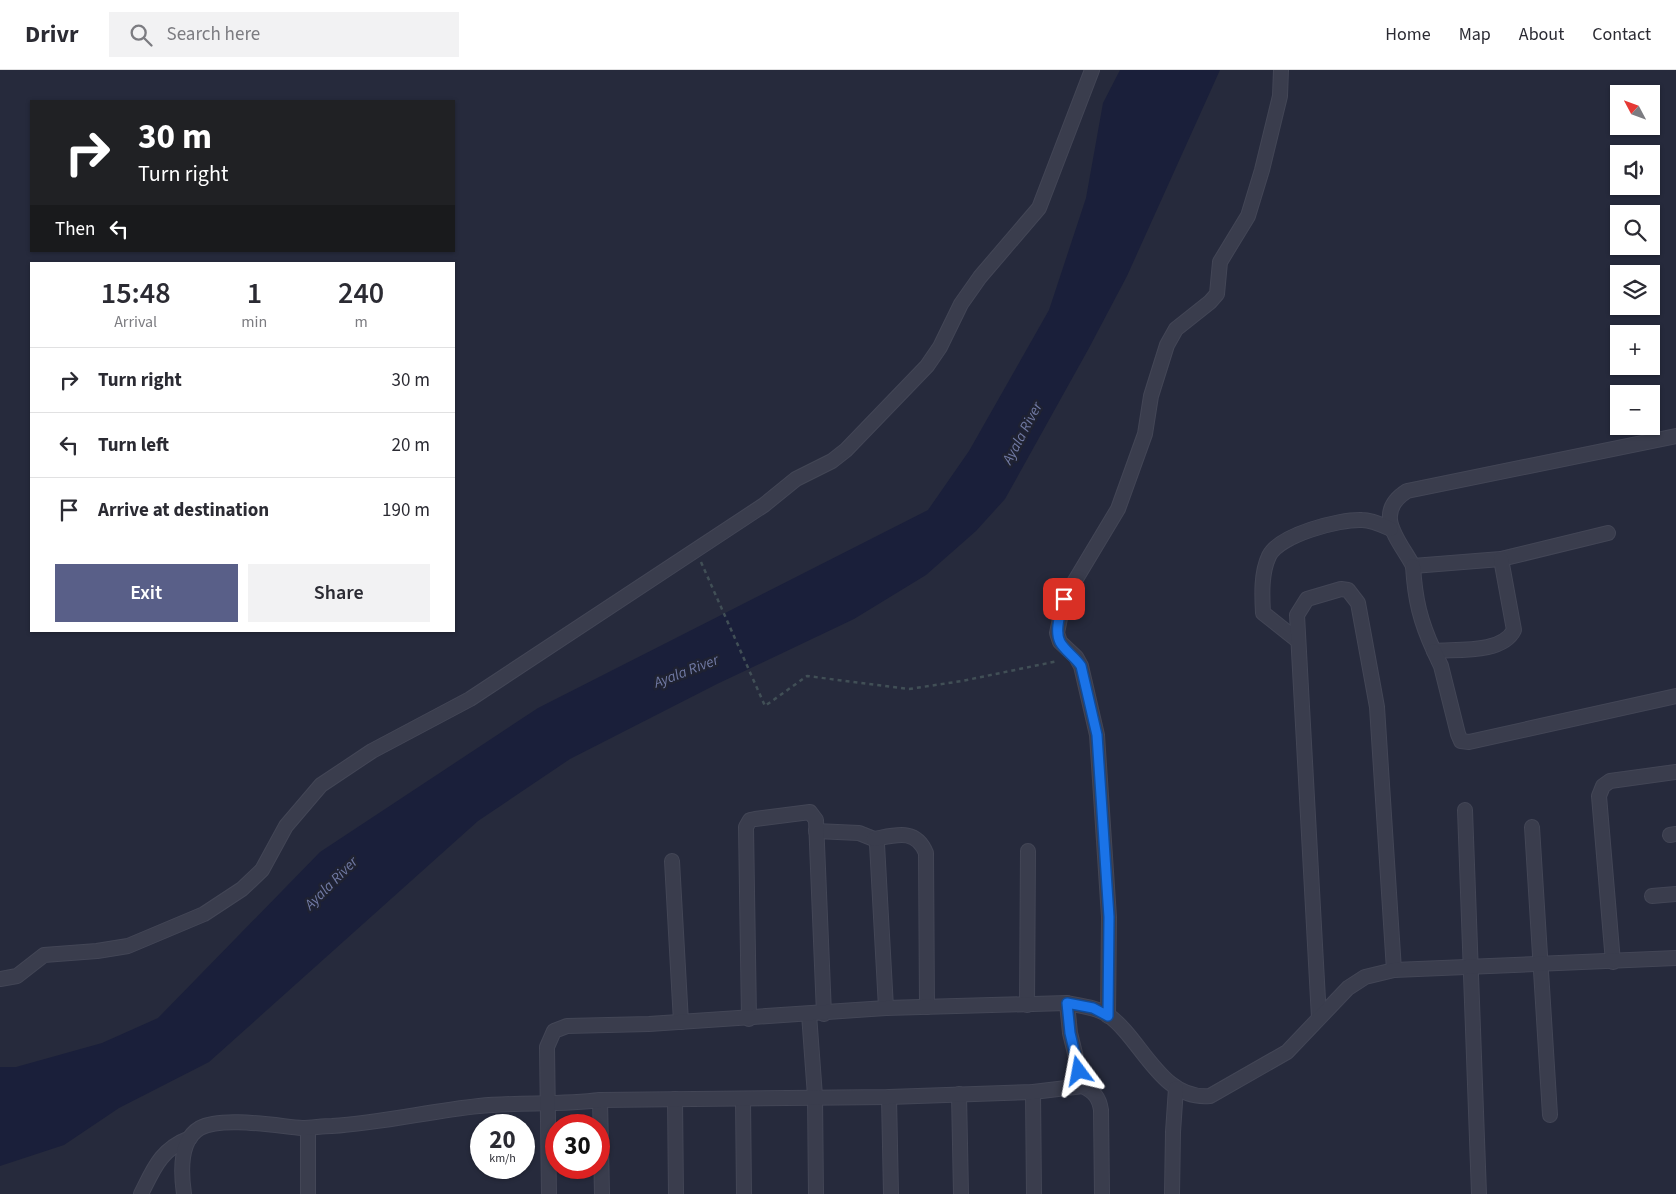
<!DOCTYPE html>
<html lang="en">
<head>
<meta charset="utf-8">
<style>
	body { margin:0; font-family:"Source Sans 3",sans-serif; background:#f2f2f3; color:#2b2b33; height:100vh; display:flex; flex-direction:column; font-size:19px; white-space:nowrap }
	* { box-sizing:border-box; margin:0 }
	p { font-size:16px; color:#7c7c81 }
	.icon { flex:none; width:28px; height:28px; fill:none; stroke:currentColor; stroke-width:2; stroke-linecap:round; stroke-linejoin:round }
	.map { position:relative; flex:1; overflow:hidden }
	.side { position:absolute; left:30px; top:192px; width:425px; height:370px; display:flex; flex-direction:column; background:#fff; border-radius:0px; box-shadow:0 1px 4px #0004 }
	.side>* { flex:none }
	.guide { position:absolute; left:30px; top:30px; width:425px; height:152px; border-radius:0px; box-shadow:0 1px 4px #0004; background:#202124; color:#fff; overflow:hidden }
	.needle { width:32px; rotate:311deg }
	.controls { position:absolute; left:1610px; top:15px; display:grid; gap:10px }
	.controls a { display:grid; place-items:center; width:50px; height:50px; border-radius:0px; background:#fff; box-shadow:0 1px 4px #0004; font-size:25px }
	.speed { position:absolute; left:470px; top:1044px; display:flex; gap:10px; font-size:25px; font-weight:700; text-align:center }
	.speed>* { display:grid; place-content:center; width:65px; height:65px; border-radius:50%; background:#fff; box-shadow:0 1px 4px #0004; line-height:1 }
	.speed small { font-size:12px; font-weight:400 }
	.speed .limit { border:8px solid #d22; background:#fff; color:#111 }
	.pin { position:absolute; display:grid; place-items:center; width:42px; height:42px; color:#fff; margin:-21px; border-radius:10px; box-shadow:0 2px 8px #0006 }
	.me { position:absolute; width:55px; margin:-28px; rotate:347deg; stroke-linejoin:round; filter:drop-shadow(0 0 4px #0008) }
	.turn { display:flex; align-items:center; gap:18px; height:105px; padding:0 25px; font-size:22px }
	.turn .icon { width:65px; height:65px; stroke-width:2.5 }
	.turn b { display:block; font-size:35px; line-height:42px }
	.then { display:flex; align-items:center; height:48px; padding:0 25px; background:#0003; gap:10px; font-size:19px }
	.eta { display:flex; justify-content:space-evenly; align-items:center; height:85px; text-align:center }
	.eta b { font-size:30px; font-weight:600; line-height:35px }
	.button { display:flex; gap:10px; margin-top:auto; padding:10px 25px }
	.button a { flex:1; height:58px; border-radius:0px; background:#595f88; color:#fff; font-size:20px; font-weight:600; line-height:58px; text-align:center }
	.button a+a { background:#f2f2f3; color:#2b2b33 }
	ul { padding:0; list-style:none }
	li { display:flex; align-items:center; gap:15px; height:65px; padding:0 25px; border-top:1px solid #e1e1e2 }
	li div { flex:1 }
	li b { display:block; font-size:19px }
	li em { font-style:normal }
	header { display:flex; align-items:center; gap:30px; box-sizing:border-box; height:70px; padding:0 25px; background:#fff; border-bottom:1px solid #e1e1e2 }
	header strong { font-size:24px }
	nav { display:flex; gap:28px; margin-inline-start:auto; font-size:18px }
	.search { width:350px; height:45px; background:#f2f2f3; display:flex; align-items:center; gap:12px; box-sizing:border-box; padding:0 18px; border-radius:0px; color:#7c7c81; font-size:19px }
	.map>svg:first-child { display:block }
	.water { fill:#1a1f3a }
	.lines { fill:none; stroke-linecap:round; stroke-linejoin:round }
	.minor-casing { stroke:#434656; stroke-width:16 }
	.path { stroke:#414f56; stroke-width:2.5; stroke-dasharray:4 4; stroke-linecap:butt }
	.minor { stroke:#3a3d4d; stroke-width:14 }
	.route-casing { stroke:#114b97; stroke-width:12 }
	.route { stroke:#1a73e8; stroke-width:9 }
	.labels { text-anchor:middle; stroke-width:5; stroke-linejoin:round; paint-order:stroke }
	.water-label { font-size:15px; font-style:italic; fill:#717aa4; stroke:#1f2232 }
</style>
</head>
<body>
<header>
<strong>Drivr</strong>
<div class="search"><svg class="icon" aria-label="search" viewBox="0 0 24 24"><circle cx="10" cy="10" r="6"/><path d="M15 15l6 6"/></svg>Search here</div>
<nav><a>Home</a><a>Map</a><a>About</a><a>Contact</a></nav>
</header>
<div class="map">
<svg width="1676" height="1124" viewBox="0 0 1676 1124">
	<rect width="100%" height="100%" fill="#262a3c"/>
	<!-- water -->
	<polygon class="water" points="1120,0 1220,0 1127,206 1089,278 1005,429 976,461 926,505 854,549 717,614 570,689 478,751 209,992 119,1038 64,1075 0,1096 0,997 16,997 102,973 158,948 320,782 538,638 928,440 969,381 1049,240 1086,128 1103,33"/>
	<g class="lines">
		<defs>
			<g id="minor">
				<path d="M 1608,463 L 1501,489 L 1413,496 C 1401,472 1371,444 1407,421 L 1676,366"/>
				<path d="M 1413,496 C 1415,529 1420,551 1434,581 C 1457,579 1502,584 1514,560 L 1501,489"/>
				<path d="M 1297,570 L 1263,543 C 1262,525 1261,503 1269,486 C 1279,465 1339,449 1362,450 C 1372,450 1382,455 1391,459"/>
				<polyline points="1434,581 1441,596 1458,664 1461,671 1469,672 1676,626"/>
				<polyline points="1465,740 1479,1124"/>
				<polyline points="1532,757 1550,1045"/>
				<polyline points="816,761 859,763 874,769 877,774 886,938"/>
				<polyline points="1670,765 1676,764"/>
				<path d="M 874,769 C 896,765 916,758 926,783 L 927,937"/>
				<polyline points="672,791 681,952"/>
				<polyline points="1652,826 1676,824"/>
				<polyline points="1613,892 1599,726 1603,716 1610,711 1676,702"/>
				<polyline points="0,909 17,906 44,885 97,881 128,876 204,844 242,819 262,800 286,756 321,715 372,681 470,629 764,435 796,409 832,391 846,380 927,296 940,277 961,234 980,207 1039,138 1092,0"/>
				<polyline points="1027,935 1028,781"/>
				<polyline points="809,944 815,1026 816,1124"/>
				<polyline points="1108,946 1109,847 1097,665 1081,596 1076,587 1060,572 1057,563 1064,529 1118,439 1145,364 1151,326 1167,275 1176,259 1210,232 1217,224 1220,192 1248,146 1262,100 1280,26 1281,0"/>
				<polyline points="1319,948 1297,545 1307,529 1341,519 1348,520 1358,533 1377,637 1394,900"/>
				<polyline points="749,949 746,757 750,750 755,749 810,742 816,750 824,944"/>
				<path d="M 1083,1016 C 1094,1022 1099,1027 1101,1040 L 1102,1124"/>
				<polyline points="1033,1022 1034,1124"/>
				<polyline points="959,1024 961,1124"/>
				<polyline points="889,1027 891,1124"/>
				<polyline points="675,1029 676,1124"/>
				<polyline points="743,1029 744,1124"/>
				<polyline points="600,1030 602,1124"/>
				<polyline points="308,1058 308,1124"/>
				<path d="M 141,1124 C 154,1098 161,1079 190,1068"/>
				<path d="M 184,1124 C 181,1103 179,1070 200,1058 C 222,1046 277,1056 302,1058 C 312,1058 322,1056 332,1056 C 382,1053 430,1041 479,1036 C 519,1032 560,1035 600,1030 L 889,1027 L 1033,1022 L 1083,1016 L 1070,963 L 1067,933"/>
				<path d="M 549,1124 L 547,977 L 554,961 L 567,956 L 649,954 L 886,938 L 1067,933 C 1081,936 1096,937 1108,945 C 1142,969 1161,1031 1210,1026 L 1287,982 L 1348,918 L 1365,907 L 1394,900 L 1676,888"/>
				<polyline points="1172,1124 1173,1062 1176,1018"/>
			</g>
		</defs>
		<!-- minor casing -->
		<use href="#minor" class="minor-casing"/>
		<!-- path -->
		<polyline class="path" points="701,492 765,636 807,606 909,619 962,611 1058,591"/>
		<!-- minor -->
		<use href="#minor" class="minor"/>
	</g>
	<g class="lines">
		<defs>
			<path id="route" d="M 1064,529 C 1061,542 1054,560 1060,572 C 1065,581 1075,587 1081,596 L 1097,665 L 1109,847 L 1108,946 L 1093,938 L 1067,933 L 1070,963 L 1079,1001"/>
		</defs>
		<!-- route casing -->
		<use href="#route" class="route-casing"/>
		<!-- route -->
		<use href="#route" class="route"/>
	</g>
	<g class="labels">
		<!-- water labels -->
		<g class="water-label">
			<text transform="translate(1022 363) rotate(-62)" y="5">Ayala River</text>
			<text transform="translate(686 601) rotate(-21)" y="5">Ayala River</text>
			<text transform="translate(331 813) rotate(-45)" y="5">Ayala River</text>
		</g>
	</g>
</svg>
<div class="controls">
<a><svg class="needle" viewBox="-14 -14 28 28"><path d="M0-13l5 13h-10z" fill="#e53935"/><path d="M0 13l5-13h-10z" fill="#7c7c81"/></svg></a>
<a><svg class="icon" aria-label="sound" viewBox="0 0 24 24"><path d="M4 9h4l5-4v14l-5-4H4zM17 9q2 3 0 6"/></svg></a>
<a><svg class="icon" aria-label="search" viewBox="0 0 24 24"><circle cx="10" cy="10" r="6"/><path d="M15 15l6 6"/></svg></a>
<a><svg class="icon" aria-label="layers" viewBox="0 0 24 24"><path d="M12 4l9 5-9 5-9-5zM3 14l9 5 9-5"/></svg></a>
<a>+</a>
<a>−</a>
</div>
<div class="speed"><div>20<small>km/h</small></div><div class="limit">30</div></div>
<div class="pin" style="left:1064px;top:529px;background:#d93025"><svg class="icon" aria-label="arrive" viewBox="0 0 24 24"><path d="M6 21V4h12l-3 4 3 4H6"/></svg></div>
<svg class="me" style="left:1079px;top:1001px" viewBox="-20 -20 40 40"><path d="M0-17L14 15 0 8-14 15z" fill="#1a73e8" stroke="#fff" stroke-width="4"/></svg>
<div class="guide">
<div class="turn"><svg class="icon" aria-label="right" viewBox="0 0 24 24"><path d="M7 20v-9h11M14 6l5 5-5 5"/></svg><div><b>30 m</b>Turn right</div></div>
<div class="then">Then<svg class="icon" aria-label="left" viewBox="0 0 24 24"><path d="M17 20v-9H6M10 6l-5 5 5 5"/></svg></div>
</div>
<section class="side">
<div class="eta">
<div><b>15:48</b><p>Arrival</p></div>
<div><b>1</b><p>min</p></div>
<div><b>240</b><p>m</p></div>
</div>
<ul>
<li><svg class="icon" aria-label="right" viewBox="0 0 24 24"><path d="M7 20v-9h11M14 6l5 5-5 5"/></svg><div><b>Turn right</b></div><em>30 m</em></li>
<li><svg class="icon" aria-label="left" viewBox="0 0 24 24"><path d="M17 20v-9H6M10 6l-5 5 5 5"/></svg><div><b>Turn left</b></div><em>20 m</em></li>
<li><svg class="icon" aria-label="arrive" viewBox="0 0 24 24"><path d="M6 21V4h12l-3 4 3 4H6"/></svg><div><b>Arrive at destination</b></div><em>190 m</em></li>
</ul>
<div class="button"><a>Exit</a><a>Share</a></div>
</section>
</div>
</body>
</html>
